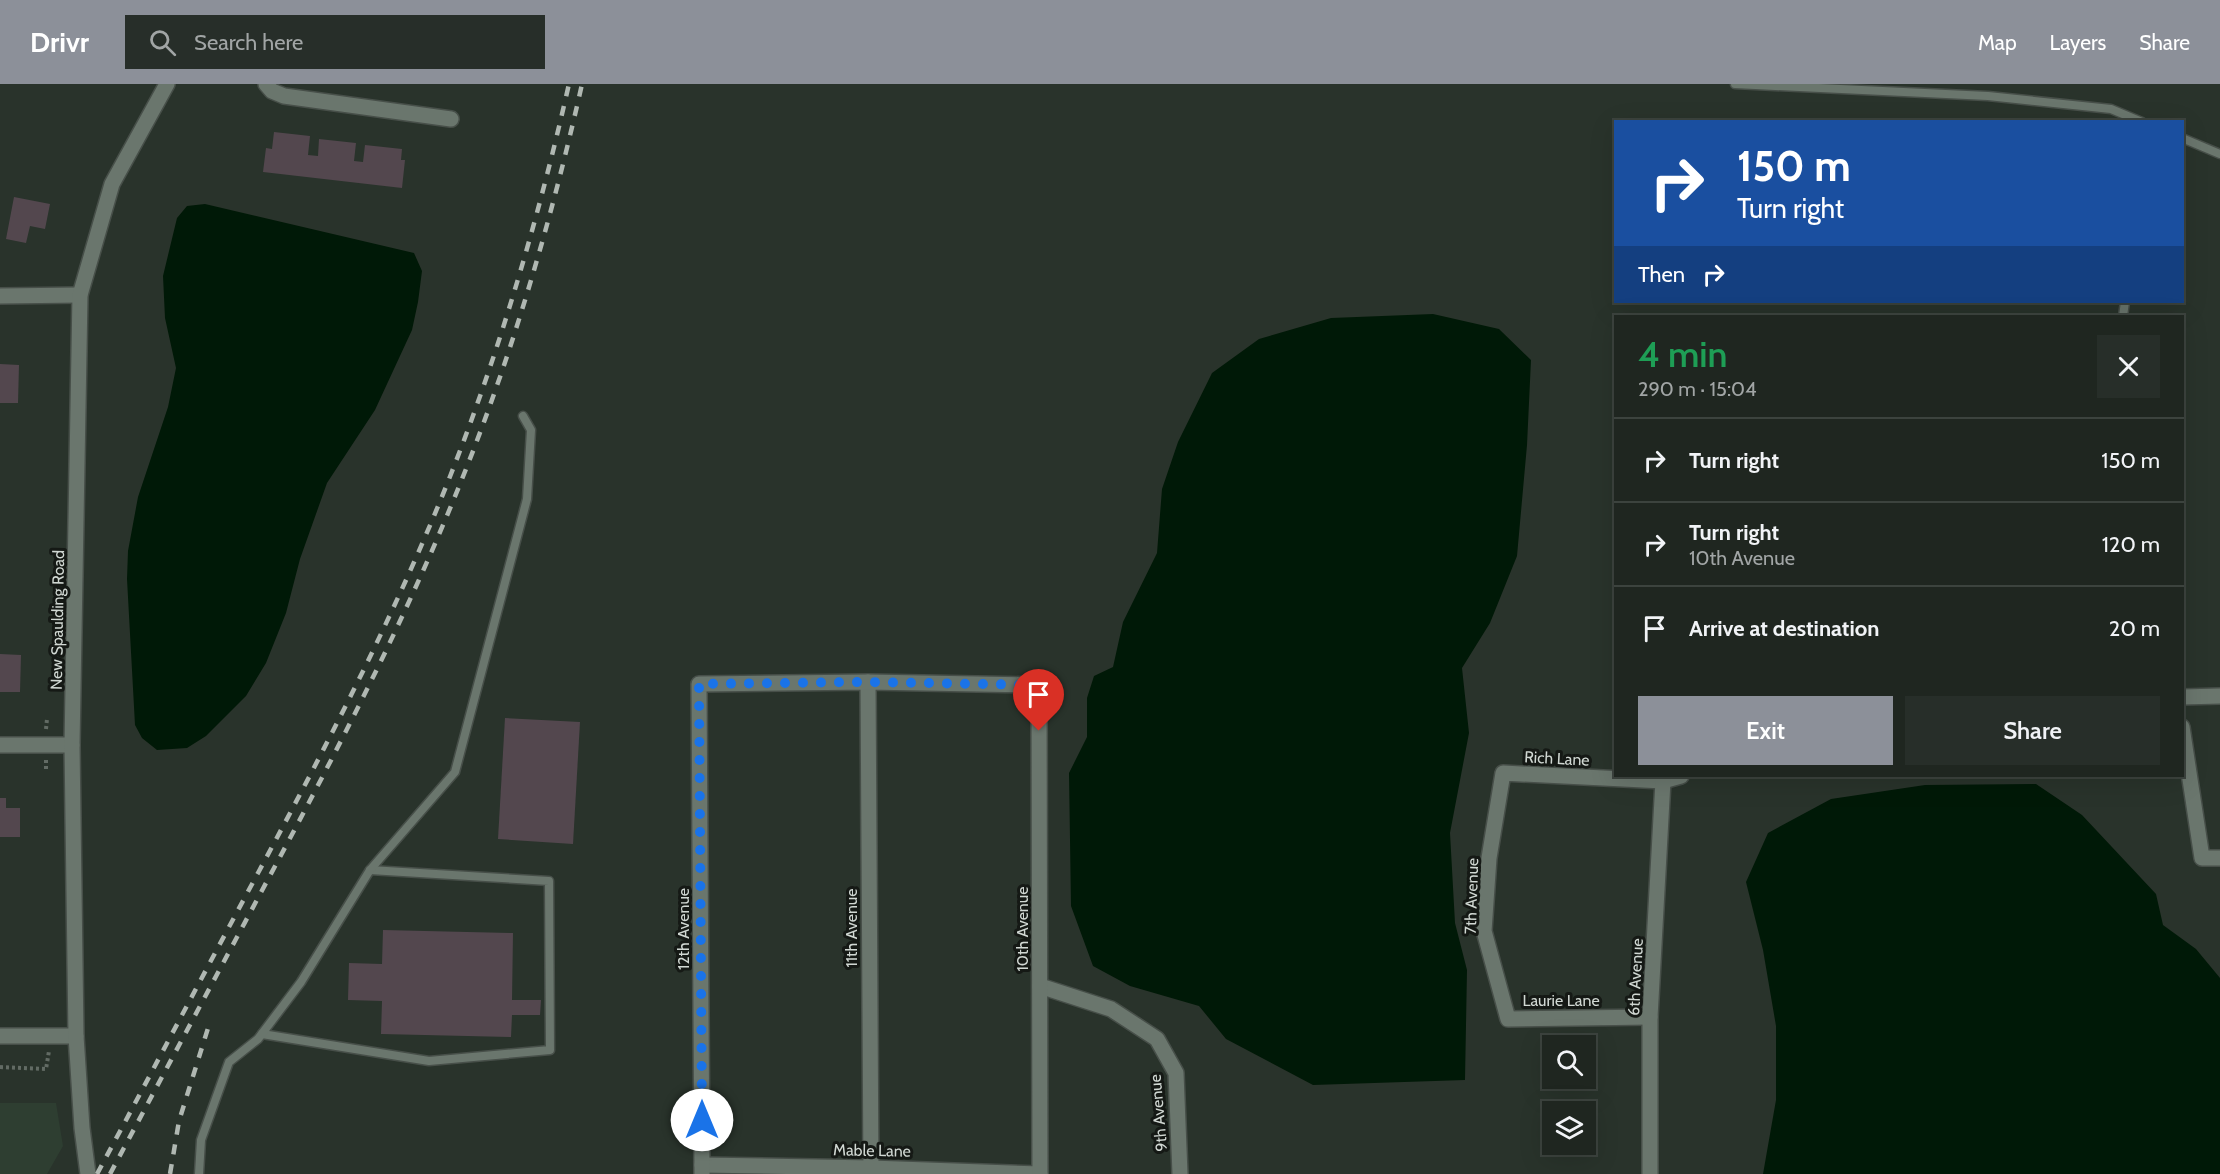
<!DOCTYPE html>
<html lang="en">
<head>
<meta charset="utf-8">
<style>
	body { margin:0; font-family:Cabin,sans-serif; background:#272e29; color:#f1f3f6; height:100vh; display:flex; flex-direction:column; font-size:22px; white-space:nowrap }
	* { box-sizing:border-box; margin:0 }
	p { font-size:20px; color:#a1a5a5 }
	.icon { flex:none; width:33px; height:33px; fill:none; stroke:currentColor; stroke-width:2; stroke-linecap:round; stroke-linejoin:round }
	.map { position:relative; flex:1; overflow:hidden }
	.details { position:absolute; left:1614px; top:231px; width:570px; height:462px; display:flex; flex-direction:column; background:#1f2620; border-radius:0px; box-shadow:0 6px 24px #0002,0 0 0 2px #3c433e }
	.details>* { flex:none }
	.banner { position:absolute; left:1614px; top:36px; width:570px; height:183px; border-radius:0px; box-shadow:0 6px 24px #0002,0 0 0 2px #3c433e; background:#1a4fa0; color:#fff; overflow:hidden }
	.fabs { position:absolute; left:1542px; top:951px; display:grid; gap:12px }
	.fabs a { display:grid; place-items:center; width:54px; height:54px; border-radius:0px; background:#1f2620; box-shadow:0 6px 24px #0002,0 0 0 2px #3c433e; font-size:30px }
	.pin { position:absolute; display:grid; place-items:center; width:51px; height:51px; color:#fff; margin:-62px -26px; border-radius:50% 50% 50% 0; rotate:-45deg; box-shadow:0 0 6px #0007 }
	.pin .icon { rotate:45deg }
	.me { position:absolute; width:66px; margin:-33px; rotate:0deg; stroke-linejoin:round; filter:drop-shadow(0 0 4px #0008) }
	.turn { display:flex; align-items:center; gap:21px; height:126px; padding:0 24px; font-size:27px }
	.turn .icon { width:78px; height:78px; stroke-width:2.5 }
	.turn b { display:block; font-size:42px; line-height:51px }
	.then { display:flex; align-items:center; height:57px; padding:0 24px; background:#0003; gap:12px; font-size:22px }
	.round { display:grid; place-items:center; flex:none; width:63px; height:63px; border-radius:0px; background:#272e29 }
	.headline { display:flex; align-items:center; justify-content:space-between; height:102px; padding:0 24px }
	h1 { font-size:36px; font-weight:600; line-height:45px; color:#1e9e55 }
	.cta { display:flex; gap:12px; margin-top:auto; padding:12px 24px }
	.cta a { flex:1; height:69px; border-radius:0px; background:#8c9099; color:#fff; font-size:24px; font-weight:600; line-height:69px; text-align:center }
	.cta a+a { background:#272e29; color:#f1f3f6 }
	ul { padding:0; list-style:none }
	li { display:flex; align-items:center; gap:18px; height:84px; padding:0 24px; border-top:2px solid #3c433e }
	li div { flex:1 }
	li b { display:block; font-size:22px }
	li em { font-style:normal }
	header { display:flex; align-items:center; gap:36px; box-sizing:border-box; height:84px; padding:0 30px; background:#8c9099; color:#fff }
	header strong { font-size:28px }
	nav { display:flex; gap:33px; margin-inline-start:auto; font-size:21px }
	.search { width:420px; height:54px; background:#272e29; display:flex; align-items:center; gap:15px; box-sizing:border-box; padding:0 21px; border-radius:0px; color:#a1a5a5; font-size:22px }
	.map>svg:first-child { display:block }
	.built { fill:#2e3e31 }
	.water { fill:#001907 }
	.building { fill:#53474e }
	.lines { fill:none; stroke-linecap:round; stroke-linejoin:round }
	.service-casing { stroke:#474f49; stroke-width:11 }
	.minor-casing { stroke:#474f49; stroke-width:18 }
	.path { stroke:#626b64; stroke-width:4; stroke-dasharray:3 3; stroke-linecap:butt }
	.service { stroke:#6a766d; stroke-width:8 }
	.minor { stroke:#6a766d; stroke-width:15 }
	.rail { stroke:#b0b8b2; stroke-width:4.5; stroke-dasharray:10 10; stroke-linecap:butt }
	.route { stroke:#1a73e8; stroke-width:10; stroke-dasharray:0 18 }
	.labels { text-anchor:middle; stroke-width:6; stroke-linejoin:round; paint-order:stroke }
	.street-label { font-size:16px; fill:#d1d8d3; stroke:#151915 }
</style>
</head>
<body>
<header>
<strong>Drivr</strong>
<div class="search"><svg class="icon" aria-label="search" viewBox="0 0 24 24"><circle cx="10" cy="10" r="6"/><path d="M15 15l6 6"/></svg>Search here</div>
<nav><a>Map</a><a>Layers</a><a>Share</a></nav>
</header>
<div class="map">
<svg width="2220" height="1090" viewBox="0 0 2220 1090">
	<rect width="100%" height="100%" fill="#29332b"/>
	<!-- built -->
	<polygon class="built" points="0,1019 56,1019 63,1062 47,1090 0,1090"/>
	<!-- water -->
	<g class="water">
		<polygon points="205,120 414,169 422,187 418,218 412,246 375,326 327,399 300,475 286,529 266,579 246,612 206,652 187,664 157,666 142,654 135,641 127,495 128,467 138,413 168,323 176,284 165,234 163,192 177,134 187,122"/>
		<polygon points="1433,230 1499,245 1531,276 1527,361 1517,472 1490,539 1462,584 1469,649 1450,749 1455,839 1467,886 1465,996 1313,1001 1226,955 1199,922 1130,902 1093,882 1071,822 1069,689 1087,653 1087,614 1094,592 1113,583 1123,538 1157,469 1162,405 1178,358 1212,289 1259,255 1331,234"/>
		<polygon points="2036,700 2082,731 2156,810 2163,841 2196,865 2220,894 2220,1090 1763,1090 1776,1016 1776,942 1763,866 1746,798 1768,749 1831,715 1925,701"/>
	</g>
	<!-- building -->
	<g class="building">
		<polygon points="274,48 310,52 308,71 318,72 319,55 356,59 354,77 363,78 365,61 402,65 401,76 405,76 402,104 263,88 266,64 272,65"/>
		<polygon points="14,113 50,120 45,145 30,142 26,159 6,155"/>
		<polygon points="0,280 19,281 18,319 0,319"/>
		<polygon points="0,570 21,571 20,608 0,608"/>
		<polygon points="505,634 580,638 573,760 498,755"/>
		<polygon points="0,714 6,714 6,724 20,724 20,753 0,753"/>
		<polygon points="383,846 513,849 512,916 541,916 540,931 512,931 511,953 381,950 382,917 348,916 349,879 382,880"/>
	</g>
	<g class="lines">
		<defs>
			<g id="service">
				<polyline points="1735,0 1988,12 2111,25 2142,38"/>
				<polyline points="2182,54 2220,70"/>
				<polyline points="2123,232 2125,218"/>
				<polyline points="262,950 429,977 550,966 549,797 370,786"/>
				<polyline points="199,1090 201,1056 229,978 258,955 301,898 370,786 455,688 527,415 531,346 523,332"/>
			</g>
			<g id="minor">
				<polyline points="266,0 272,7 284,12 451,35"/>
				<polyline points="0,212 80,211"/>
				<polyline points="868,598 871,1090"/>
				<polyline points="2182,613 2220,612"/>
				<polyline points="2182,643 2202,774 2220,774"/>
				<polyline points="0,661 72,661"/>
				<polyline points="1040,902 1111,925 1157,955 1176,989 1180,1090"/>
				<polyline points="1650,933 1508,935 1484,847 1489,774 1503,689 1663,697 1681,692"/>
				<polyline points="0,952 76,952"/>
				<polyline points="702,1081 871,1084 1040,1090"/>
				<polyline points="88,1090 82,1044 76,952 72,661 80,211 112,100 167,0"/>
				<polyline points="702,1090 699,600 868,598 1039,601 1040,1090"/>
				<polyline points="1650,1090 1650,933 1663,697"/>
			</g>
		</defs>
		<!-- service casing -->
		<use href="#service" class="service-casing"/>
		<!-- minor casing -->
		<use href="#minor" class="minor-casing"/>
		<!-- path -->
		<g class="path">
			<polyline points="46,645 47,635"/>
			<polyline points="46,676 46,687"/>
			<polyline points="0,983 46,985 49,967"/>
		</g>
		<!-- service -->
		<use href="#service" class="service"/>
		<!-- minor -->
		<use href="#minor" class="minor"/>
		<!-- rail -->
		<g class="rail">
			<path d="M 97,1090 C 151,990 204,889 258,789 C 328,659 397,527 451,390 C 501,263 539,132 569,0"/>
			<path d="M 110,1090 C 162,993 214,896 266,799 C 337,667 406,535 462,395 C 513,268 552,134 582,0"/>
			<polyline points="170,1090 179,1037 209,941"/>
		</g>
	</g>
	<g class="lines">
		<!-- route -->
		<polyline class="route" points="702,1036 699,600 867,598 1038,601 1039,647"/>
	</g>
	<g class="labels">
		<!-- street labels -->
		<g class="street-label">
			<text transform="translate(57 536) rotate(-89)" y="6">New Spaulding Road</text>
			<text transform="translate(1557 674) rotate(3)" y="6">Rich Lane</text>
			<text transform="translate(1471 812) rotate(-88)" y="6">7th Avenue</text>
			<text transform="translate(851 844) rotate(-90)" y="6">11th Avenue</text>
			<text transform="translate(683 845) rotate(-90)" y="6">12th Avenue</text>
			<text transform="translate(1022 845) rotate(-90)" y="6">10th Avenue</text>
			<text transform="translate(1635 893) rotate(-87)" y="6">6th Avenue</text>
			<text x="1561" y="922">Laurie Lane</text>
			<text transform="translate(1158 1029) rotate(-95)" y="6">9th Avenue</text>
			<text transform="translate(872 1066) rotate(1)" y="6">Mable Lane</text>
		</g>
	</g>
</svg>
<div class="fabs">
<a><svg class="icon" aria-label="search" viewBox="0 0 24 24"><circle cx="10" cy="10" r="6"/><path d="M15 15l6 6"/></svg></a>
<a><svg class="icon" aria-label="layers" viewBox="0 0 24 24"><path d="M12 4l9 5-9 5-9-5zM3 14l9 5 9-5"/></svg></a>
</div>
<div class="pin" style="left:1039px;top:647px;background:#d93025"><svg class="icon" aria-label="arrive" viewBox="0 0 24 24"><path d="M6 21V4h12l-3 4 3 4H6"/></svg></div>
<svg class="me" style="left:702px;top:1036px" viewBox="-20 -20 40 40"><circle r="19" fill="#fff"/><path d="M0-13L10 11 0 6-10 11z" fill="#1a73e8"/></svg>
<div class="banner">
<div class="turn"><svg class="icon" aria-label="right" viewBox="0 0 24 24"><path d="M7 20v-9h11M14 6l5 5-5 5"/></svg><div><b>150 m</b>Turn right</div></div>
<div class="then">Then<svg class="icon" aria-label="right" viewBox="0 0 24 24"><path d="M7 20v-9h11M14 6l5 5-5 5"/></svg></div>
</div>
<section class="details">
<div class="headline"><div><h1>4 min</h1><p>290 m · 15:04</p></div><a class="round"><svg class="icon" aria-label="close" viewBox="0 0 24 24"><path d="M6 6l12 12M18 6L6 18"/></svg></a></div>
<ul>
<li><svg class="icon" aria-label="right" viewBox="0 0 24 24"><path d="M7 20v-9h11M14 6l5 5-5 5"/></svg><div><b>Turn right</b></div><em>150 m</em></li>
<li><svg class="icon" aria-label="right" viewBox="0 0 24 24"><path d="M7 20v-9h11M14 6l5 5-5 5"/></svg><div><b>Turn right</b><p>10th Avenue</p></div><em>120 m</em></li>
<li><svg class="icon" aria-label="arrive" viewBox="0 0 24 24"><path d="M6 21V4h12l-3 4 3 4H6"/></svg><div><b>Arrive at destination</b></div><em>20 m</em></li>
</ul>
<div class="cta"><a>Exit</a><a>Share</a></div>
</section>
</div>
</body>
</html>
